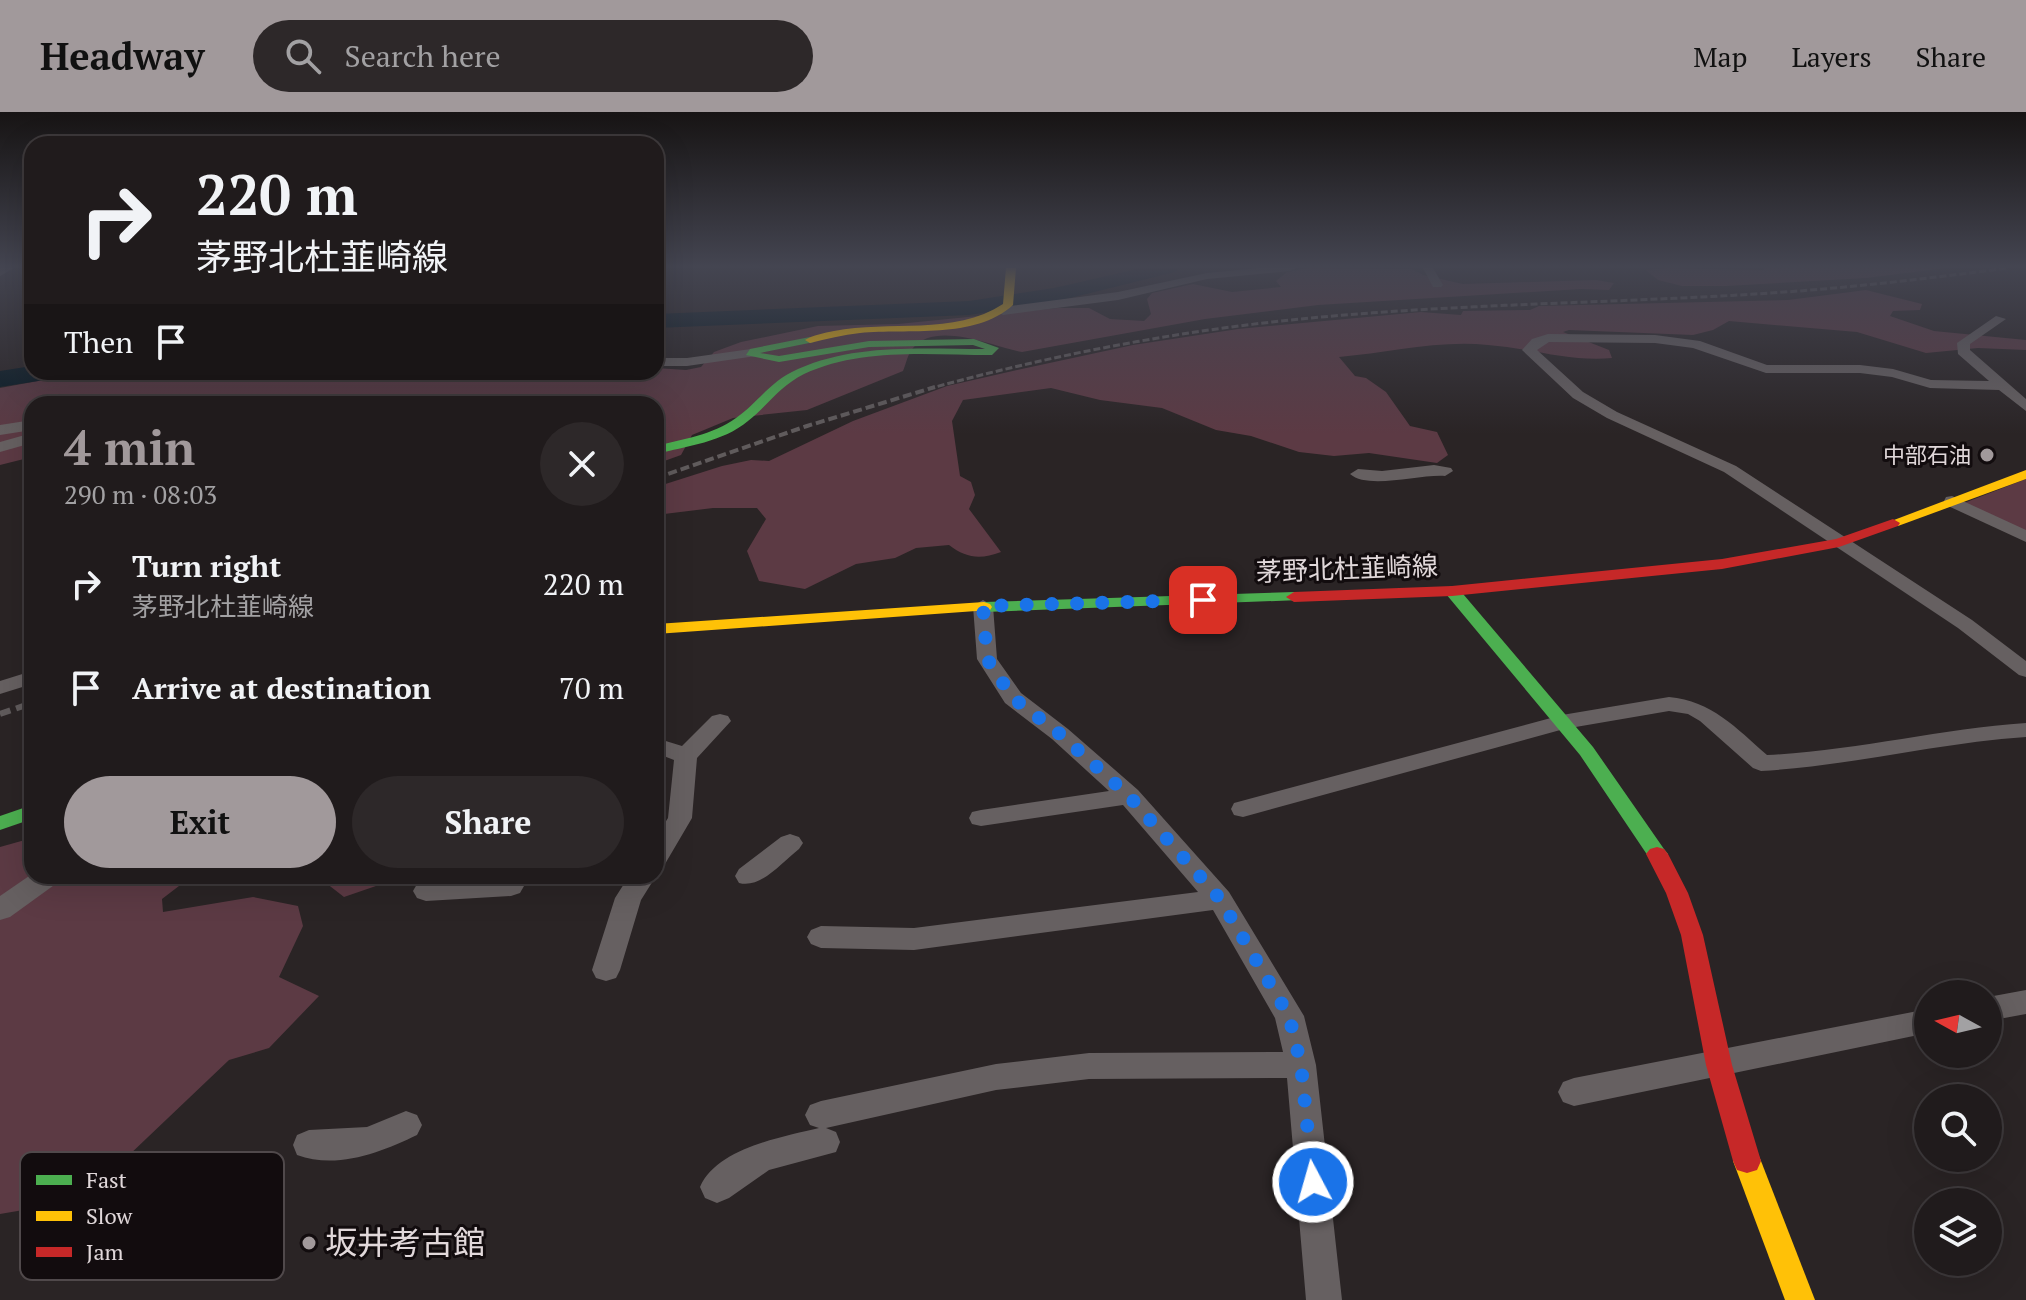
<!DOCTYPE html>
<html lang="en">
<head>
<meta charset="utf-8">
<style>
	body { margin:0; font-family:"PT Serif","Noto Sans JP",serif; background:#2d2829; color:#f1f3f6; height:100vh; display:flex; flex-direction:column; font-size:30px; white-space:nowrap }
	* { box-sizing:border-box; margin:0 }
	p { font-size:26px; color:#a2a1a3 }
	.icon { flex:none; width:44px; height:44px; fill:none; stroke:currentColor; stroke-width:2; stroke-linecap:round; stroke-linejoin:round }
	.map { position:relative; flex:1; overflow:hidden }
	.side { position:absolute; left:24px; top:284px; width:640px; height:488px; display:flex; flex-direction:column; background:#201b1c; border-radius:24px; box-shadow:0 8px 32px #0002,0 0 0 2px #3d393b }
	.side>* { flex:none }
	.guide { position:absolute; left:24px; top:24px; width:640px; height:244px; border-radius:24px; box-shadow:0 8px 32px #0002,0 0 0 2px #3d393b; background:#201b1c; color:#f1f3f6; overflow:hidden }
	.needle { width:52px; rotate:278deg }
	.tools { position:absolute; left:1914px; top:868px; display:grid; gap:16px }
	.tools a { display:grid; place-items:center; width:88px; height:88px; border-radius:50%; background:#201b1c; box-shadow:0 8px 32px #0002,0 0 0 2px #3d393b; font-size:40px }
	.pin { position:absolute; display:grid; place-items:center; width:68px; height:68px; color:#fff; margin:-34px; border-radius:16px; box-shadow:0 4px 12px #0006 }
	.me { position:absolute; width:88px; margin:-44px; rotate:354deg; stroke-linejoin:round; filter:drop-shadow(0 0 6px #0008) }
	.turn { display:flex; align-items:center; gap:28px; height:168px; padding:0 40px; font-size:36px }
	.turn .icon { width:104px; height:104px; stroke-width:2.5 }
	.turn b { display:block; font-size:56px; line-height:68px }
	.then { display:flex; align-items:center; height:76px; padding:0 40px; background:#0003; gap:16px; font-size:30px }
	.round { display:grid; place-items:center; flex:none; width:84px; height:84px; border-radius:42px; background:#2d2829 }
	.overview { display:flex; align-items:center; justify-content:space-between; height:136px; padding:0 40px }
	h1 { font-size:48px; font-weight:700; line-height:60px; color:#a1999b }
	.primary-button { display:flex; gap:16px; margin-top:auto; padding:16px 40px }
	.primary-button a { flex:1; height:92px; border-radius:48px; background:#a1999b; color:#111; font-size:32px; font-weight:700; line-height:92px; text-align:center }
	.primary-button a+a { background:#2d2829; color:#f1f3f6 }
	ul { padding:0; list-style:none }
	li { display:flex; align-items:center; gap:24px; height:104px; padding:0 40px }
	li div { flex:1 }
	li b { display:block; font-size:30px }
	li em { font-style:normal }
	header { display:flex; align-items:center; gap:48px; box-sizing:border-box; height:112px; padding:0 40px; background:#a1999b; color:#111 }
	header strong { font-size:38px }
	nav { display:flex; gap:44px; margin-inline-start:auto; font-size:28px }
	.search { width:560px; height:72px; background:#2d2829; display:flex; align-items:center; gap:20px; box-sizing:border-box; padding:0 28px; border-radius:44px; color:#a2a1a3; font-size:30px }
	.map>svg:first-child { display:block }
	.green { fill:#5c3a44 }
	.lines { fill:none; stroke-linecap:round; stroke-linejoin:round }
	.river { fill:#071923; fill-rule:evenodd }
	.street { fill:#666061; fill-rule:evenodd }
	.fast { fill:#4caf50; fill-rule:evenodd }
	.slow { fill:#ffc107; fill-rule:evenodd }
	.jam { fill:#c62828; fill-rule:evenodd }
	.rail-far2 { stroke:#605b5c; stroke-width:3; stroke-dasharray:7 3; stroke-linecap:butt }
	.rail-far1 { stroke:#605b5c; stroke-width:4; stroke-dasharray:9 4; stroke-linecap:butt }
	.rail { stroke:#605b5c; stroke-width:6; stroke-dasharray:11 6; stroke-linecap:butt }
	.route { stroke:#1a73e8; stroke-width:14; stroke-dasharray:0 25.2 }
	.poi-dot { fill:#a1999b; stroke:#120c0e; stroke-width:3 }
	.labels { text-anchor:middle; stroke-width:6; stroke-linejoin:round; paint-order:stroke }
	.far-poi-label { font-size:22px; fill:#e1d8da; stroke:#120c0e; text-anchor:end }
	.street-label { font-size:26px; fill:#e1d8da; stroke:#120c0e }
	.near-poi-label { font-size:32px; fill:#e1d8da; stroke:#120c0e; text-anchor:start }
	.key { fill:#120c0e; stroke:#50494b; stroke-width:2 }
	.key-label { font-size:22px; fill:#e1d8da }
</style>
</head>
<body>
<header>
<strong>Headway</strong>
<div class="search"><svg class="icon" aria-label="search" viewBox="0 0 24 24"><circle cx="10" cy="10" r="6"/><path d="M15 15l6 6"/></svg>Search here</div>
<nav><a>Map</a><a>Layers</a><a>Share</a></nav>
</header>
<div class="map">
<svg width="2026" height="1188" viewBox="0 0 2026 1188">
	<rect width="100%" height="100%" fill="#2a2425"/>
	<!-- green -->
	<g class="green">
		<path d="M 1307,156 L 1412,157 L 1423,163 L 1463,172 L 1596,168 L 1614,171 L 1609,178 L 1581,177 L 1318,193 L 1205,207 L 1022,240 C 994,235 936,208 913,236 C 908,241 906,252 903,259 L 807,298 L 733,306 L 692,323 L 681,343 L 656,352 L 656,292 L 32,292 L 32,345 L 0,353 L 0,276 L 87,260 L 656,260 L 656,256 L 686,258 L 701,255 L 714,240 L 741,230 L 818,214 L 898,212 L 1058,196 L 1089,196 L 1110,207 L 1144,209 L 1151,202 L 1147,187 L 1152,181 L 1193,172 L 1232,180 L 1281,175 L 1276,169 L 1287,160 Z"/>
		<polygon points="1668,156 1763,158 1765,156 1946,156 1866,166 1726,174 1682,174 1658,168 1646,158"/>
		<path d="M 1866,178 L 1922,192 L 1920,198 L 1893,199 L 1890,204 L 1934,219 L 2026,228 L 2026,238 L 1978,236 L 1926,241 L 1857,220 L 1729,209 L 1713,218 L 1693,223 L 1569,218 L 1563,220 L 1609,238 L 1612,246 C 1570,250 1529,236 1488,233 C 1437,228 1389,241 1339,245 L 1355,264 L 1366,266 L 1386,280 L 1410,314 L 1437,320 L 1448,343 L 1437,351 L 1369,341 L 1334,344 L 1299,340 L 1251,324 L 1216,318 L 1162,296 L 1100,288 L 1051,276 L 963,288 L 952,309 L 960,364 L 971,370 L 975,383 L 969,397 L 1001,440 C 980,448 966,446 949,433 L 916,436 L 895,446 L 856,452 L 805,477 L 759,469 L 747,439 L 766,407 L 757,396 L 713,396 L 656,403 L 656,375 L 722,354 L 751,348 L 769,349 L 853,309 L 947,274 L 1017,258 L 1133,233 L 1238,217 L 1421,200 L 1461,203 L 1463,199 L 1530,198 L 1539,194 L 1788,188 Z"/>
		<polygon points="2026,367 2026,421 1964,391"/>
		<polygon points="32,726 32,764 192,764 162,787 163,800 253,785 298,794 303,814 279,865 319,884 269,936 229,948 127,1045 41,1095 0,1102 0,735"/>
		<polygon points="317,764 405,764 344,785"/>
	</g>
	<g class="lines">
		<!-- river -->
		<g class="river">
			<polygon points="1142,156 1179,156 1175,160 1054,190 969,203 656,216 656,202 969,189 1054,176"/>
			<polygon points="32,254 32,260 61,260 57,266 0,275 0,259"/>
		</g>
		<!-- street -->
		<g class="street">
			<polygon points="0,156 14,156 0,164"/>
			<polygon points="1259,156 1296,156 1290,159 1207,167 1118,188 1003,203 997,199 1003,195 1118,180 1207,161"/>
			<polygon points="1423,156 1433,156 1443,173 1441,175 1433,175"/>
			<polygon points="1996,204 2006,207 1970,232 1970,238 2026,287 2026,299 1999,278 1930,276 1892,265 1860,261 1766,261 1693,236 1655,231 1549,230 1537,238 1583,280 1617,300 1736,354 1972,508 2026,549 2026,565 2019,563 1958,516 1724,360 1607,306 1573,286 1522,238 1532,227 1548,222 1655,223 1700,229 1767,253 1860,253 1893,257 1931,268 1989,269 1958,242 1957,231"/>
			<polygon points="751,237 758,241 756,244 687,254 656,254 656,246 687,246"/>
			<polygon points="32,308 32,318 0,323 0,313"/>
			<polygon points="32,321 32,331 0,340 0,330"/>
			<path d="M 1434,353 L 1451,356 L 1453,359 L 1445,364 C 1420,362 1368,378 1350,362 L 1358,357 L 1382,359 Z"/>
			<polygon points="1952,384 2026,418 2026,430 1946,393 1944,389 1946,385"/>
			<path d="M 983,488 L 993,494 L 997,547 L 1021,581 L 1068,617 L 1138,678 L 1229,780 L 1304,904 L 1316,953 L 1342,1188 L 1306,1188 L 1287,966 L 1089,967 L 996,978 L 826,1016 L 836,1020 L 840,1030 L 836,1040 L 769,1058 L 729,1086 L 717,1091 L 705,1086 L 700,1075 C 717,1036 782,1025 819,1016 L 810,1013 L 805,1003 L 810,993 L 821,989 L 996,952 L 1089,941 L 1283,940 L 1275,906 L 1213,798 L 914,838 L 821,836 L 811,832 L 807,825 L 811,818 L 821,814 L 914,816 L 1198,780 L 1123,693 L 981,714 L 972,712 L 969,706 L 972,700 L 981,698 L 1109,679 L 1052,627 L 1005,591 L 977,547 L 973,494 Z"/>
			<polygon points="32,559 32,572 0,582 0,569"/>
			<path d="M 1669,585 C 1712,589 1736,616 1767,643 C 1854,639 1939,617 2026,611 L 2026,625 C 1937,631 1850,654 1761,659 L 1753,656 L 1700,609 L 1688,602 L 1669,599 L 1564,617 L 1243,705 L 1234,703 L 1231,697 L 1234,691 L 1562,603 Z"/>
			<polygon points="720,602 728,604 731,609 697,646 692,706 665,752 656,755 656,725 668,706 674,648 656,641 656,626 682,634 712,604"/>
			<path d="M 790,722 L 799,725 L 803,731 L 799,737 C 782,750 761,777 739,771 L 735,764 L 739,757 L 781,725 Z"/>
			<polygon points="32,762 61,764 57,771 10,805 0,808 0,784"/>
			<polygon points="511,764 520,767 524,774 520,781 511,784 426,789 417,786 413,779 417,772 426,769"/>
			<polygon points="629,764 656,764 641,788 620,858 616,866 606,869 596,866 592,858 615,786"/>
			<polygon points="2026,878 2026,902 1988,909 1988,885"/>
			<polygon points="1928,897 1928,921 1574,994 1563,990 1558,980 1563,970 1574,966"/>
			<path d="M 406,999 L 417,1003 L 422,1013 L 417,1023 C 382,1040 337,1058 297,1043 L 293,1033 L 297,1023 L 309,1018 L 367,1015 Z"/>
		</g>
		<!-- fast -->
		<g class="fast">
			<path d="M 810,225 L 814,226 L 814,230 L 760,241 L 779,244 L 869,229 L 974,227 L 999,236 L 992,243 C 931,243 861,235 804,262 C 780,274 768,293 748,309 C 723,330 687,334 656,342 L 656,334 C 683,327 713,323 736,306 C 759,290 770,269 798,257 C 856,231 923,237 985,237 L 973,233 L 869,235 L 779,250 L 746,243 L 750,237 Z"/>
			<polygon points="1452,474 1458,476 1593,635 1664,737 1668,742 1664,747 1650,747 1580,643 1446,482 1444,479 1446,476"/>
			<polygon points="1294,480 1302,485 1300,488 984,500 976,495 984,490"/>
			<polygon points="32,693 32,707 0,718 0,704"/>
		</g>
		<!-- slow -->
		<g class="slow">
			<path d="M 1006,156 L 1016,156 L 1013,193 C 974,228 908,216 860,221 C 843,223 826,227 810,231 L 805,228 C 813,223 824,221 834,219 C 889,208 954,224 1003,192 Z"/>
			<polygon points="2026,358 2026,367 1898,414 1888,414 1886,411"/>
			<polygon points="984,490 990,492 992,495 990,498 656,522 656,512"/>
			<polygon points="1747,1037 1757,1040 1761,1049 1815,1188 1785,1188 1733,1049 1737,1040"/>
		</g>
		<!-- jam -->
		<g class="jam">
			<polygon points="1893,407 1900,411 1898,414 1839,435 1722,457 1452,484 1294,490 1286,485 1294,480 1452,474 1722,447 1836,427"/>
			<polygon points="1657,735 1664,737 1668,742 1688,781 1703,823 1732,953 1761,1049 1757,1058 1747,1061 1737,1058 1733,1049 1706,953 1681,823 1666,781 1646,742 1650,737"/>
		</g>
		<!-- rail-far2 -->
		<path class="rail-far2" d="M 928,277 C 1041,246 1156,223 1272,210 C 1433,192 1594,192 1755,182 C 1840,177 1924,167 2008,156"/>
		<!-- rail-far1 -->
		<polyline class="rail-far1" points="656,366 807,314 935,275"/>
		<!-- rail -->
		<polyline class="rail" points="0,602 32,591"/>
	</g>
	<!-- sky -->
	<linearGradient id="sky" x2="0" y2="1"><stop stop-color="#171414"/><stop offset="0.48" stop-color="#444551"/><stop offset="1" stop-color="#444551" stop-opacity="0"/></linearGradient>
	<rect width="2026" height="322" fill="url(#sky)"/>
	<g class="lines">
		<!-- route -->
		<polyline class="route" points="1203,488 983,494 987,547 1013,586 1060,622 1129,684 1220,787 1289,904 1301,953 1313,1070"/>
	</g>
	<!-- markers -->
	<g class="poi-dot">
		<circle cx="1987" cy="343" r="8"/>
		<circle cx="309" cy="1131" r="8"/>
	</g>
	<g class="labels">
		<!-- far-poi labels -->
		<g class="far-poi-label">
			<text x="1971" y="351">中部石油</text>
		</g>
		<!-- street labels -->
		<g class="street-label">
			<text transform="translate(1347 457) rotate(-2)" y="9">茅野北杜韮崎線</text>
		</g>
		<!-- near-poi labels -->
		<g class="near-poi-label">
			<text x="325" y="1142">坂井考古館</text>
		</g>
	</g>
	<!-- legend -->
	<rect x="20" y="1040" width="264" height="128" rx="12" class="key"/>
	<rect x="36" y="1063" width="36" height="10" fill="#4caf50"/>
	<rect x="36" y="1099" width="36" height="10" fill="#ffc107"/>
	<rect x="36" y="1135" width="36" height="10" fill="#c62828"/>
	<g class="key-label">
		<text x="86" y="1076">Fast</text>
		<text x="86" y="1112">Slow</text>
		<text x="86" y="1148">Jam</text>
	</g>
</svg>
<div class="tools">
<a><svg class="needle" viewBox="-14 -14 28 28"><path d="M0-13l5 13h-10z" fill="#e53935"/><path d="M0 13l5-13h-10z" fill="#a2a1a3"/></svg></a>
<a><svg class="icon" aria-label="search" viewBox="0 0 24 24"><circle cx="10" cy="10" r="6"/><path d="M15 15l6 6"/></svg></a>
<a><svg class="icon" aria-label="layers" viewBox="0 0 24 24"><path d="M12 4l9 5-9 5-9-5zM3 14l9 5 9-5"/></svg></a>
</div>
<div class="pin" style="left:1203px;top:488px;background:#d93025"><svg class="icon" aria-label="arrive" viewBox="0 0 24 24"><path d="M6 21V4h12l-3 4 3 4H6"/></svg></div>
<svg class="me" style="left:1313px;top:1070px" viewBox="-20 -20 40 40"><circle r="17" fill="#1a73e8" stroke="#fff" stroke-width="3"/><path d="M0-11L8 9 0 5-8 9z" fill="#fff"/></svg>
<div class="guide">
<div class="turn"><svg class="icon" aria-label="right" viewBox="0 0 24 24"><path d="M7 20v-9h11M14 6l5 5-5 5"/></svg><div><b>220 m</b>茅野北杜韮崎線</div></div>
<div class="then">Then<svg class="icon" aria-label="arrive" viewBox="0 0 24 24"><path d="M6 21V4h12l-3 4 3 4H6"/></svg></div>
</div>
<section class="side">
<div class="overview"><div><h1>4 min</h1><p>290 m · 08:03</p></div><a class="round"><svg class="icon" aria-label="close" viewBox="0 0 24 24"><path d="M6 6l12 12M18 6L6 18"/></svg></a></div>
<ul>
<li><svg class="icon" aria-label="right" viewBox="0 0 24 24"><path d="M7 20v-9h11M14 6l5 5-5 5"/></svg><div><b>Turn right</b><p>茅野北杜韮崎線</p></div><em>220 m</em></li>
<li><svg class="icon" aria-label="arrive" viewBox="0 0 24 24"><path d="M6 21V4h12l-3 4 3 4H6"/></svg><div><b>Arrive at destination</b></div><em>70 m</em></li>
</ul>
<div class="primary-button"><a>Exit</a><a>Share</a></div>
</section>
</div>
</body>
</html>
